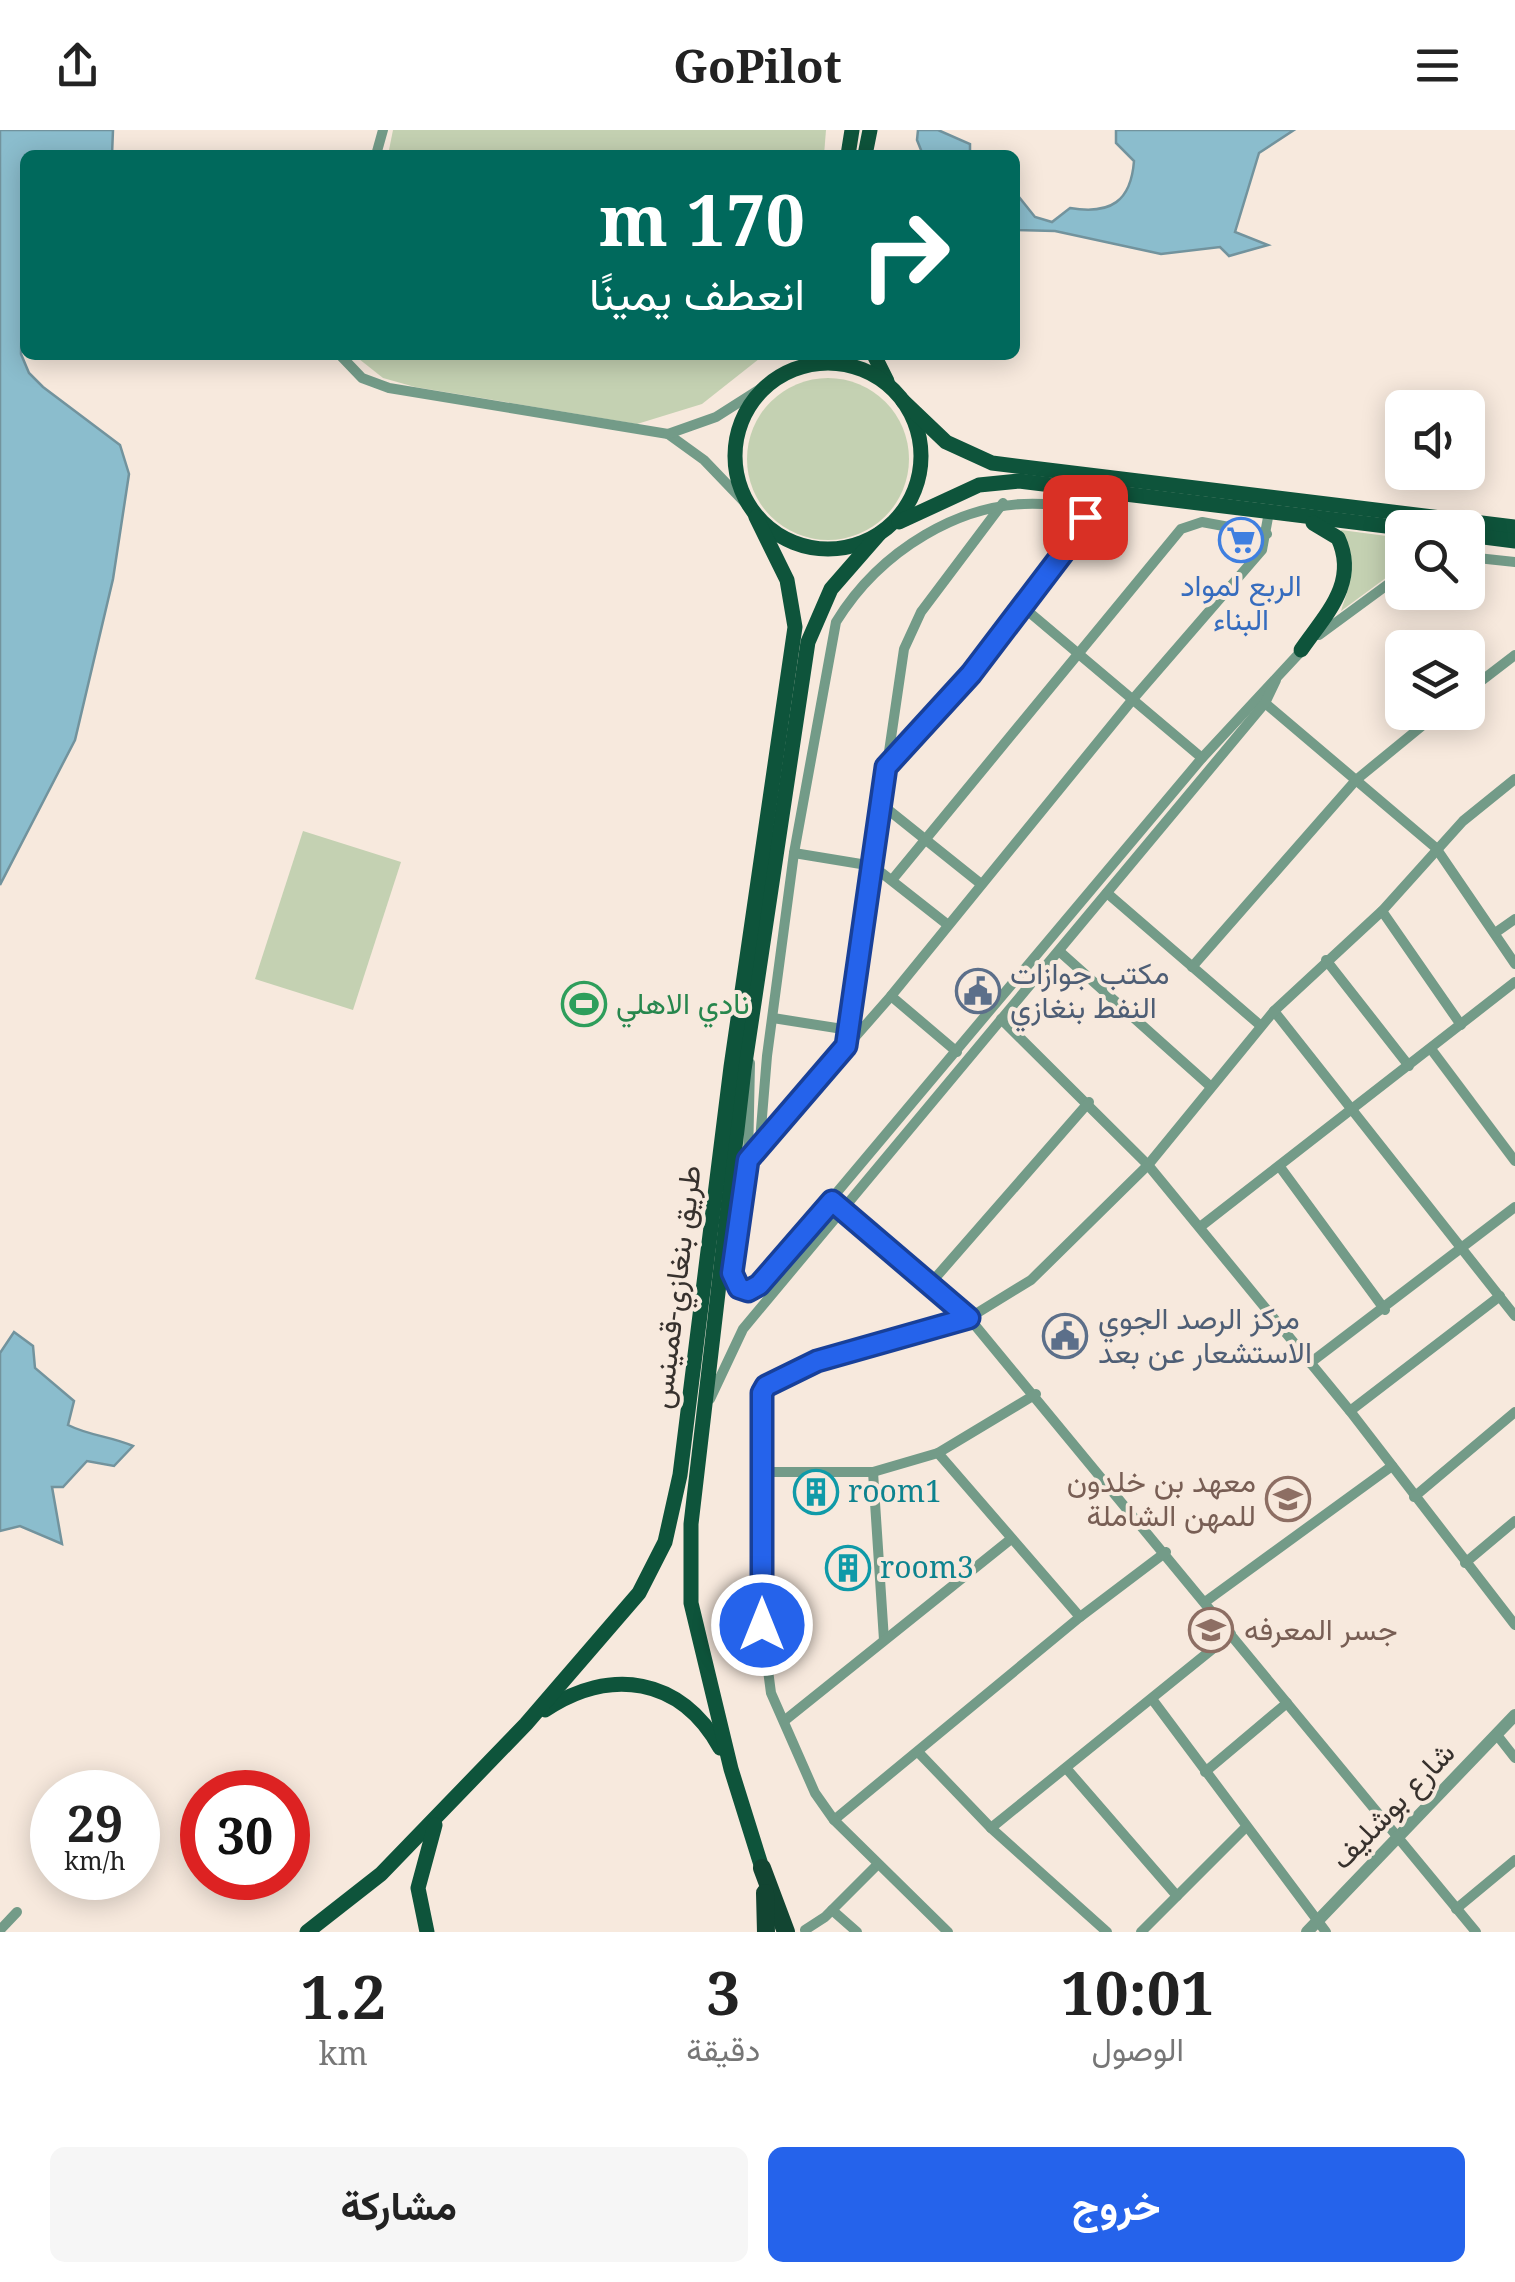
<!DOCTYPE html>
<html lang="ar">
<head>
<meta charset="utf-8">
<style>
	body { margin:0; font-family:"Noto Serif",Vazirmatn,serif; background:#f6f6f6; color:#222; direction:rtl; height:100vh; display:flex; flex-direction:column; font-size:38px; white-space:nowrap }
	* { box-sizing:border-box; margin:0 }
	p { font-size:32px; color:#767676 }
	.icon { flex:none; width:55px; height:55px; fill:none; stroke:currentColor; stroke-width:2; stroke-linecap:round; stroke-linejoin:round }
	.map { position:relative; height:1802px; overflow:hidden; direction:ltr }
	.sheet { display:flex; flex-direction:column; background:#fff; flex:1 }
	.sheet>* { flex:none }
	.banner { position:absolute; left:20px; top:20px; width:1000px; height:210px; border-radius:15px; box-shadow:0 5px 25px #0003; direction:rtl; background:#00695c; color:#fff; overflow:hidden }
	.buttons { position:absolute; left:1385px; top:260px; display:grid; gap:20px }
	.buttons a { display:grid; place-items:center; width:100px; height:100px; border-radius:15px; background:#fff; box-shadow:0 5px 25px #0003; font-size:50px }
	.speed { position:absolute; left:30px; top:1640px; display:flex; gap:20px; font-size:50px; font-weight:700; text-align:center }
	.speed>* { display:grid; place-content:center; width:130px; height:130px; border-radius:50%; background:#fff; box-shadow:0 5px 25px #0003; line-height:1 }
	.speed small { font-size:25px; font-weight:400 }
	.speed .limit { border:15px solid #d22; background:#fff; color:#111 }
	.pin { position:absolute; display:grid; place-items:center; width:85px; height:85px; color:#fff; margin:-42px; border-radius:20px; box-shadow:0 5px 15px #0006 }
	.me { position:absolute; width:110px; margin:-55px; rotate:0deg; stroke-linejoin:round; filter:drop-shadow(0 0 8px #0008) }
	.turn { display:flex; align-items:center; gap:35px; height:210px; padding:0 50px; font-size:45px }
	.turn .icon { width:130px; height:130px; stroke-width:2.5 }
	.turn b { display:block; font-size:70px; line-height:85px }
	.eta { display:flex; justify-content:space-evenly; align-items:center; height:170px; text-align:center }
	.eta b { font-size:60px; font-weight:700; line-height:70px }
	.primary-button { display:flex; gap:20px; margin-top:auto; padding:20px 50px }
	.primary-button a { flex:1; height:115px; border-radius:15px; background:#2563eb; color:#fff; font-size:40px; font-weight:700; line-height:115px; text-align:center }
	.primary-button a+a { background:#f6f6f6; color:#222 }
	header { display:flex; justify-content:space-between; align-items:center; height:130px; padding:0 50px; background:#fff; font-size:45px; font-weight:700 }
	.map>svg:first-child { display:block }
	.green { fill:#c4d1b2 }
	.water { fill:#8bbdcd; stroke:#72939d; stroke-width:2.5 }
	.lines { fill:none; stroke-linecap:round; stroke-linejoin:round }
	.minor { stroke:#739b88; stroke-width:10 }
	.tertiary { stroke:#739b88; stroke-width:12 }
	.primary { stroke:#0e543b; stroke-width:15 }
	.trunk { stroke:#124532; stroke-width:18 }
	.route-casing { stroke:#184099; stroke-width:25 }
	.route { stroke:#2563eb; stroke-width:18 }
	.labels { text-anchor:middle; stroke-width:8; stroke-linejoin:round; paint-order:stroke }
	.shop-label { font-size:30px; fill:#366cbe; stroke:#f7e9dd }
	.service-label { font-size:30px; fill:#4e5e75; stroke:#f7e9dd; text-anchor:start }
	.leisure-label { font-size:30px; fill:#27864d; stroke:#f7e9dd; text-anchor:start }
	.street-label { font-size:30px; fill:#37312d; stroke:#f7e9dd }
	.education-label { font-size:30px; fill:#785e54; stroke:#f7e9dd; text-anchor:end }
	.culture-label { font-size:30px; fill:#0d838f; stroke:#f7e9dd; text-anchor:start }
</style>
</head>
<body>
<header><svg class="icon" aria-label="menu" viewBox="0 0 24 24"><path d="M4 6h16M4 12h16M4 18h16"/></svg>GoPilot<svg class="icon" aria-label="share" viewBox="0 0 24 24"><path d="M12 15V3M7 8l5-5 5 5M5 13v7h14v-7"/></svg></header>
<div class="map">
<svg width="1515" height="1802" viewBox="0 0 1515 1802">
	<rect width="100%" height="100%" fill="#f7e9dd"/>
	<!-- green -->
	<g class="green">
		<polygon points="393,0 826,0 824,25 388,25"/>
		<polygon points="354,225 764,225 702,274 637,294 415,257 383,248"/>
		<circle cx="828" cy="329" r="81"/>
		<path d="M 1341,400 L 1402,408 L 1402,436 L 1341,481 C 1358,433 1350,443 1341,400 Z"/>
		<polygon points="303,701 401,732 353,880 255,849"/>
	</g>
	<!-- water -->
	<g class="water">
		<polygon points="0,0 113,0 112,25 25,25 21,224 29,243 43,257 120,315 129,344 113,449 75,610 0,755"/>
		<polygon points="918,0 938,0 970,14 970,25 923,25 917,10"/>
		<path d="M 1116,0 L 1294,0 L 1259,23 L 1235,102 L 1268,115 L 1229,126 L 1220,117 L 1161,124 L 1055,101 L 1015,100 L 1015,62 L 1035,87 L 1052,92 L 1070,78 C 1111,85 1131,71 1134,31 L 1116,13 Z"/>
		<path d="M 14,1202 L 33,1216 L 35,1238 L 74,1271 L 68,1295 C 90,1306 110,1306 133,1316 L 114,1336 L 87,1331 L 63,1357 L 52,1357 L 62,1414 L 20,1396 L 0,1401 L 0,1223 Z"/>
	</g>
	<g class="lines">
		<!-- minor -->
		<g class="minor">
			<polyline points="376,25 383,0"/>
			<polyline points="340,225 362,248 389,258 668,304 704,330 750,378"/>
			<polyline points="668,304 716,287 768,254"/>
			<polyline points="1468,427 1515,432"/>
			<polyline points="1023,477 1202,628"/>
			<polyline points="1319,505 1402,444"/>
			<polyline points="1468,561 1515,525"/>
			<polyline points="1265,573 1436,718 1515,834"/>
			<polyline points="881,674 981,754"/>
			<polyline points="794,723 873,736 948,795"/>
			<polyline points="892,750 1181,399 1202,392 1267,404"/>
			<polyline points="1107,763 1261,896"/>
			<polyline points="1382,781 1461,895"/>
			<polyline points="1495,803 1515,789"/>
			<polyline points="1059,821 1210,956"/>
			<polyline points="1326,830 1409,936"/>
			<polyline points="1192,837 1356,650 1439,582"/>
			<polyline points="891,866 957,922"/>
			<polyline points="1274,881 1515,1186"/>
			<polyline points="773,888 849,900"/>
			<polyline points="1001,889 1148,1035 1350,1281 1515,1495"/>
			<polyline points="846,916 904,519 921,482 1003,373"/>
			<polyline points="1431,919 1515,1031"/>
			<polyline points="750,933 748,1030 732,1143 736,1156 748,1161 759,1155 1202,628 1306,516"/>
			<path d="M 760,1011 L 767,926 L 794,723 L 836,492 C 879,422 961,369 1044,374 C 1057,375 1070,375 1082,382 L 1082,398 L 971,544 L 886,637"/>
			<polyline points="748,1029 891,866 1133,569 1262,420 1269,382"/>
			<polyline points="1280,1037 1385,1180"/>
			<polyline points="832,1071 969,1188 1476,1802"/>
			<polyline points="1200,1097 1515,852"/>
			<polyline points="930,1154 1089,972"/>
			<polyline points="1310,1233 1515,1077"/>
			<polyline points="710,1269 743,1199 1265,573 1276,550"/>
			<polyline points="1350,1281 1500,1166"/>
			<polyline points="938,1323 1080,1487"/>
			<polyline points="762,1342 873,1342 938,1323 1036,1264"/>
			<polyline points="873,1342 884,1510"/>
			<polyline points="1414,1367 1515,1282"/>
			<polyline points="1465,1433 1515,1391"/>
			<polyline points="1205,1472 1392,1336"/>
			<polyline points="1152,1569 1326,1802"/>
			<polyline points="784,1591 1011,1409"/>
			<polyline points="1497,1605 1515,1628"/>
			<polyline points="919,1623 991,1698 1107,1802"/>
			<polyline points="1066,1638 1177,1766"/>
			<polyline points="1205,1642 1287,1573"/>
			<polyline points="834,1690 1080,1487 1166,1422"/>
			<polyline points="991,1698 1231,1504"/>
			<polyline points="1456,1779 1515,1730"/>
			<polyline points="832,1780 857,1802"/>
			<polyline points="0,1800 17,1782"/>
			<polyline points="805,1800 825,1787 877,1735"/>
			<polyline points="948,1802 834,1690 815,1663 771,1563 762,1495 762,1263 773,1250 801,1237 969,1188 1031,1150 1148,1035 1274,881 1382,781 1463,691 1515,649"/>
			<polyline points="1141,1802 1246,1697"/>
		</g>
		<!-- tertiary -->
		<polyline class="tertiary" points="1307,1802 1515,1585"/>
		<!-- primary -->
		<g class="primary">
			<polyline points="848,25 852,0"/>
			<polyline points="865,25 870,0"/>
			<polyline points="874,225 887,251"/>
			<circle cx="828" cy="326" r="93"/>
			<polyline points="903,271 946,312 992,333 1515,397"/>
			<polyline points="899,392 979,355 1019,351 1402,398"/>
			<polyline points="1468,405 1515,411"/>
			<path d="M 1301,520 C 1325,485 1359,453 1338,408 L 1313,393"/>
			<path d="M 545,1580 C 610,1537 681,1547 720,1618"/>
			<polyline points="762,1738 731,1639 691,1473 691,1394 744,940 808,512 831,459 879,404"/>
			<polyline points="307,1802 381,1744 526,1594 639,1463 665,1412 680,1345 731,937 795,497 787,450 756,387"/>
			<polyline points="427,1802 418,1758 435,1695"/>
		</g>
		<!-- trunk -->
		<g class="trunk">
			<polyline points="762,1738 786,1802"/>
			<polyline points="765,1763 766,1802"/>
		</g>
	</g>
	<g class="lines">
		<defs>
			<polyline id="route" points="762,1495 762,1263 766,1256 817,1231 969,1188 832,1071 759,1155 748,1161 739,1158 732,1143 748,1030 846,916 886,637 971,544 1082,398 1085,387"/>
		</defs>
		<!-- route casing -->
		<use href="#route" class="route-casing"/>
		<!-- route -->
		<use href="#route" class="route"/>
	</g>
	<!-- icons -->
	<defs>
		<symbol id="supermarket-ring" viewBox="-11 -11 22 22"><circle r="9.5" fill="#f7e9dd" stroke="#3f7fe0" stroke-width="1.5"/><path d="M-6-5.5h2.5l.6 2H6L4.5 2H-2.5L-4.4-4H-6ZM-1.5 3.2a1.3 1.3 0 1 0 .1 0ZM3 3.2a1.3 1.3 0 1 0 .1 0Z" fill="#3f7fe0"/></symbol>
		<symbol id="civic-ring" viewBox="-11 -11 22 22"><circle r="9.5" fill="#f7e9dd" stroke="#5c6f8a" stroke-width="1.5"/><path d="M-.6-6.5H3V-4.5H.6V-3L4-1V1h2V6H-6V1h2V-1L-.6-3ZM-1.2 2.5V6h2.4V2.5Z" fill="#5c6f8a"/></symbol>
		<symbol id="stadium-ring" viewBox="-11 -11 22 22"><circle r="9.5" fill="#f7e9dd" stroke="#2e9e5b" stroke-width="1.5"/><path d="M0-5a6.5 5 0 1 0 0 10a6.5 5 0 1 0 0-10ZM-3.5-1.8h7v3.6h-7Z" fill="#2e9e5b"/></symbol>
		<symbol id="building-ring" viewBox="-11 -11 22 22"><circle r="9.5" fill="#f7e9dd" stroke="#0f9aa8" stroke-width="1.5"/><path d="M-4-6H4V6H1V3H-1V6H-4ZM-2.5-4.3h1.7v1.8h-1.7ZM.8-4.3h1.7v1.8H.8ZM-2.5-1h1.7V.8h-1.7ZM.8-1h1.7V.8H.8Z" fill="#0f9aa8"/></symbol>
		<symbol id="school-ring" viewBox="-11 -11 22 22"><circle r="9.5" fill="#f7e9dd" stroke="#8d6e63" stroke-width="1.5"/><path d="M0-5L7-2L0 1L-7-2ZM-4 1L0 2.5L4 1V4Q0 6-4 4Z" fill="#8d6e63"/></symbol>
	</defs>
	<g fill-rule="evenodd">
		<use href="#supermarket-ring" x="1216" y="385" width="50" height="50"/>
		<use href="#civic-ring" x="953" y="836" width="50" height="50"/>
		<use href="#stadium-ring" x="559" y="849" width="50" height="50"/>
		<use href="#civic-ring" x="1040" y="1181" width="50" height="50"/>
		<use href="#building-ring" x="791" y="1337" width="50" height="50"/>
		<use href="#school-ring" x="1263" y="1344" width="50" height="50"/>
		<use href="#building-ring" x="823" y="1413" width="50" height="50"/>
		<use href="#school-ring" x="1186" y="1475" width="50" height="50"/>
	</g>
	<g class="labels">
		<!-- shop labels -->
		<g class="shop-label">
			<text x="1241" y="466">الربع لمواد<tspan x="1241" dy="34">البناء</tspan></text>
		</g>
		<!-- service labels -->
		<g class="service-label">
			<text x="1010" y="854">مكتب جوازات<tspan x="1010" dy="34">النفط بنغازي</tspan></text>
			<text x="1098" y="1199">مركز الرصد الجوي<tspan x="1098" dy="34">الاستشعار عن بعد</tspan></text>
		</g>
		<!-- leisure labels -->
		<g class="leisure-label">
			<text x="616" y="884">نادي الاهلي</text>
		</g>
		<!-- street labels -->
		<g class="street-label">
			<text transform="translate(676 1157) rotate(-83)" y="10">طريق بنغازي-قمينس</text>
			<text transform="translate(1393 1676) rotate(-46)" y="10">شارع بوشليف</text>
		</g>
		<!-- education labels -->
		<g class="education-label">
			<text x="1256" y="1362">معهد بن خلدون<tspan x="1256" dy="34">للمهن الشاملة</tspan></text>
			<text x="1244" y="1510" text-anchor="start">جسر المعرفه</text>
		</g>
		<!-- culture labels -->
		<g class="culture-label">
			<text x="848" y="1372">room1</text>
			<text x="880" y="1448">room3</text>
		</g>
	</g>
</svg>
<div class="buttons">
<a><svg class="icon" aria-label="sound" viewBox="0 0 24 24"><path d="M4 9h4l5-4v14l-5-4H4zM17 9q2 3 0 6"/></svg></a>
<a><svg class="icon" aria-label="search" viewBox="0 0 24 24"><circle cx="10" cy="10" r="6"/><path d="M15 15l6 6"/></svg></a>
<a><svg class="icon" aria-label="layers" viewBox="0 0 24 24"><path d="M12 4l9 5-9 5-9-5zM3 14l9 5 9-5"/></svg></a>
</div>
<div class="speed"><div>29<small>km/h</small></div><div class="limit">30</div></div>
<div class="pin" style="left:1085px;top:387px;background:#d93025"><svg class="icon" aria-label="arrive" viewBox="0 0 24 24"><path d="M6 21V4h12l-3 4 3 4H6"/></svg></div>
<svg class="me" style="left:762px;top:1495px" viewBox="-20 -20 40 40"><circle r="17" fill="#2563eb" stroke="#fff" stroke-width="3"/><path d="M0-11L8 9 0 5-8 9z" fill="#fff"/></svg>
<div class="banner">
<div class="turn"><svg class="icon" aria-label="right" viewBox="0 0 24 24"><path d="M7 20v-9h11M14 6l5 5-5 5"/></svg><div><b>170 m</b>انعطف يمينًا</div></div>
</div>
</div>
<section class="sheet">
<div class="eta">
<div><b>10:01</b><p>الوصول</p></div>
<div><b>3</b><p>دقيقة</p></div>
<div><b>1.2</b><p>km</p></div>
</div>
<div class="primary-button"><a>خروج</a><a>مشاركة</a></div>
</section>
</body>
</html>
